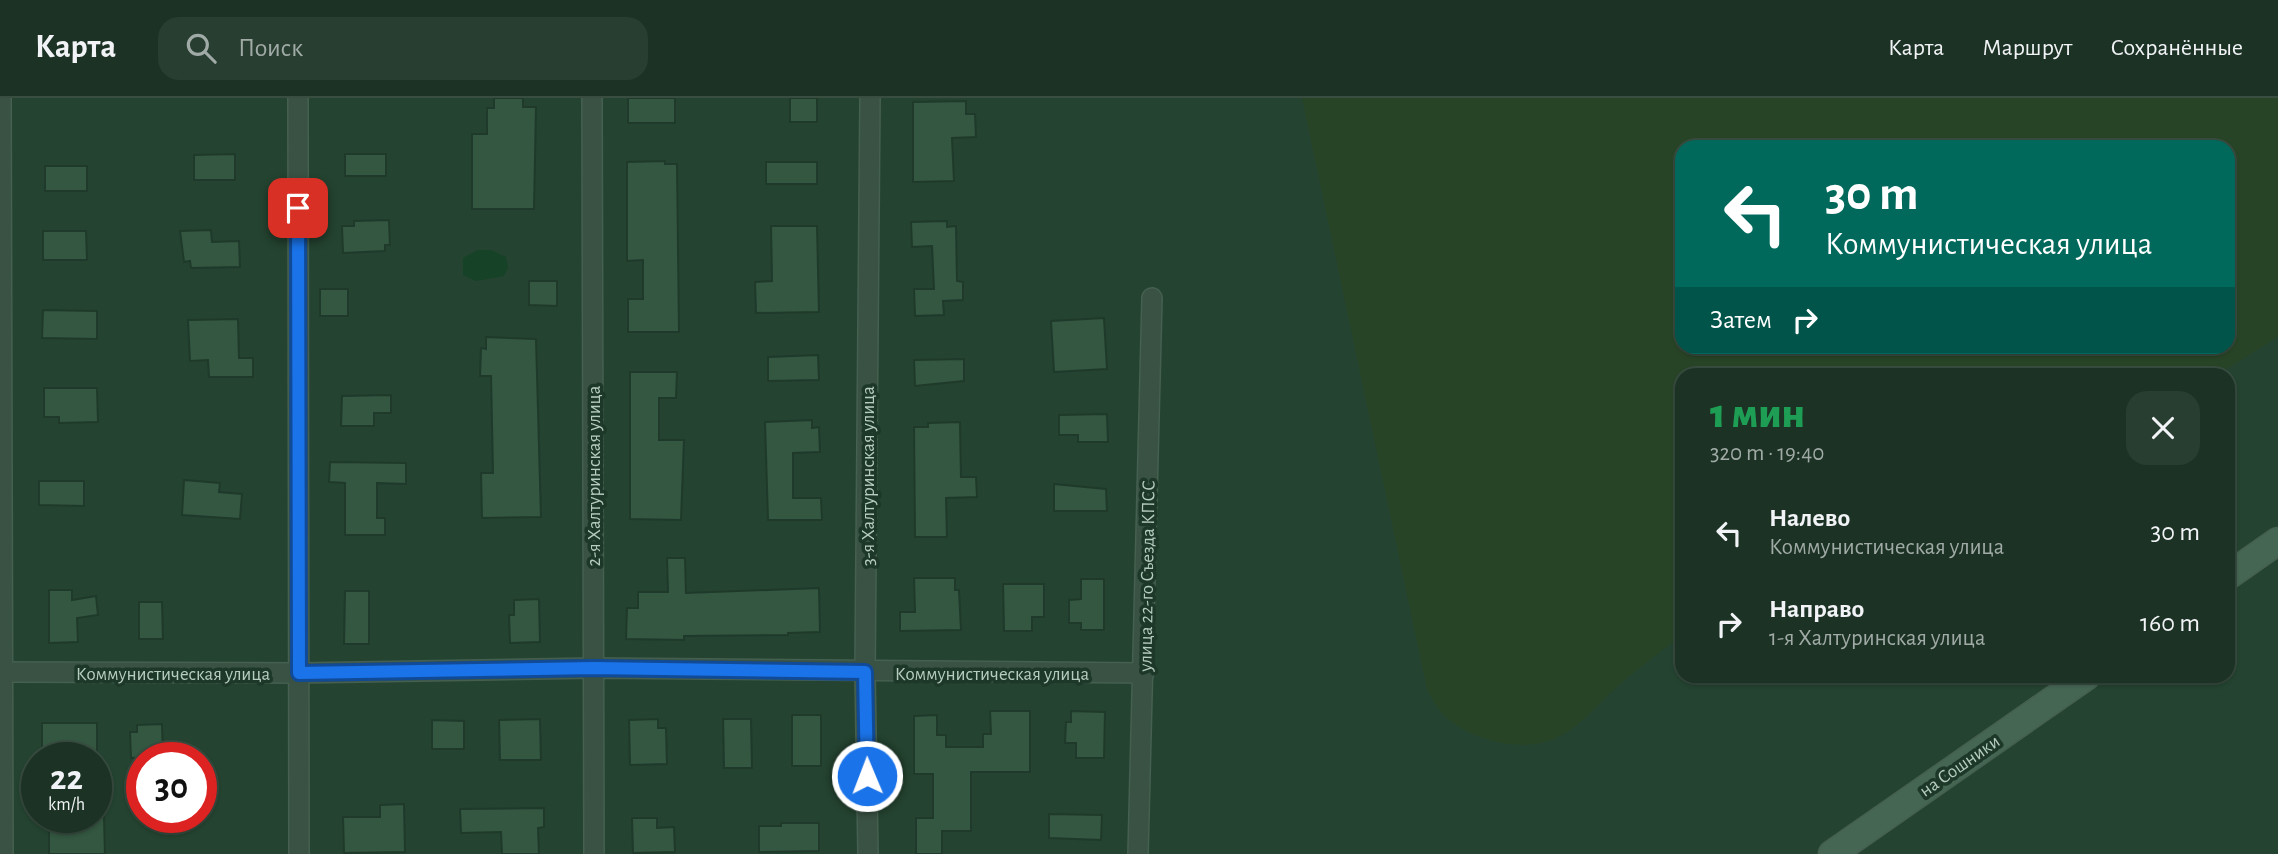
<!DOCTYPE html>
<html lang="ru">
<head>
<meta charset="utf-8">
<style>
	body { margin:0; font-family:"Alegreya Sans",sans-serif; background:#283e31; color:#f1f3f6; height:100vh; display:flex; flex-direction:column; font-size:26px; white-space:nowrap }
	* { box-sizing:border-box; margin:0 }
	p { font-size:23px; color:#a0aaa6 }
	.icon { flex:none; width:38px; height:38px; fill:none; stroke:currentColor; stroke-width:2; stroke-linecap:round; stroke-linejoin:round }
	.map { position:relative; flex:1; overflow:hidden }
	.details { position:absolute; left:1675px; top:270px; width:560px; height:315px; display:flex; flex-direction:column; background:#1b3224; border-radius:21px; box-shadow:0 2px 5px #0004,0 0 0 2px #394d41 }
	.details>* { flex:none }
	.hud { position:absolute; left:1675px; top:42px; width:560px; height:214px; border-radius:21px; box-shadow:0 2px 5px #0004,0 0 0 2px #394d41; background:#00695c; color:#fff; overflow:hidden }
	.speed { position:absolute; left:21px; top:644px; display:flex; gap:14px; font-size:35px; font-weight:700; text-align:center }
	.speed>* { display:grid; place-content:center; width:91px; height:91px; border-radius:50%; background:#1b3224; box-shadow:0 2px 5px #0004,0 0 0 2px #394d41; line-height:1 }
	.speed small { font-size:18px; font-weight:400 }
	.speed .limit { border:10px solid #d22; background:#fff; color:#111 }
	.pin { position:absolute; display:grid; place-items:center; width:60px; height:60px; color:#fff; margin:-30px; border-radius:14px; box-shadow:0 4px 10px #0006 }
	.me { position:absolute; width:77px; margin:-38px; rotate:359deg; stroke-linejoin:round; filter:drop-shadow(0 0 5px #0008) }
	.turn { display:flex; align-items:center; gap:24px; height:147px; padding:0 35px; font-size:32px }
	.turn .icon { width:91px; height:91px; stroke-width:2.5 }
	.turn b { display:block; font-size:49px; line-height:60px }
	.then { display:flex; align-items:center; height:66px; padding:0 35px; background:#0003; gap:14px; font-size:26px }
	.round { display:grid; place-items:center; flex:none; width:74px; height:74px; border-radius:21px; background:#283e31 }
	.overview { display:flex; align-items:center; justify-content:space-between; height:119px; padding:0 35px }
	h1 { font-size:42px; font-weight:800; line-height:52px; color:#1e9e55 }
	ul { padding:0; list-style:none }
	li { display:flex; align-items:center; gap:21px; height:91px; padding:0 35px }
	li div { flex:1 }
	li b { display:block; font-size:26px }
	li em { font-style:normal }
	header { display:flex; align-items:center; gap:42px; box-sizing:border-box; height:98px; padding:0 35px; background:#1b3224; border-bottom:2px solid #394d41 }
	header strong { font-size:33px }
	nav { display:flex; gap:38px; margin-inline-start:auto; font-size:24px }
	.search { width:490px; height:63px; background:#283e31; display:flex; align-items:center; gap:18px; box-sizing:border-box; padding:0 24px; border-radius:21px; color:#a0aaa6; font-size:26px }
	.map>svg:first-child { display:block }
	.green { fill:#284426; fill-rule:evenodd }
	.water { fill:#164228 }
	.building { fill:#335741; stroke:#1f3a2a; stroke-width:2 }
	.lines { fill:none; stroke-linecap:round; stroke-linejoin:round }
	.street-casing { stroke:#455f50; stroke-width:22 }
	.secondary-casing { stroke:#455f50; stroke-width:29 }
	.street { stroke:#395243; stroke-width:19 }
	.secondary { stroke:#466654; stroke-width:26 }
	.route-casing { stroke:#114b97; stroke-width:18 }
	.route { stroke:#1a73e8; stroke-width:12 }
	.labels { text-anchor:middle; stroke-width:7; stroke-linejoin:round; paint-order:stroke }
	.street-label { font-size:19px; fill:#b6ccc0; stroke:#1d3828 }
</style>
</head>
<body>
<header>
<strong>Карта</strong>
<div class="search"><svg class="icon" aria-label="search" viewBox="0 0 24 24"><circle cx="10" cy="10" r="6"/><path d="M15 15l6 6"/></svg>Поиск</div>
<nav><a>Карта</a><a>Маршрут</a><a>Сохранённые</a></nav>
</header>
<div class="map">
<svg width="2278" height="756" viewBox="0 0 2278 756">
	<rect width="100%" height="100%" fill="#244330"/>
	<!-- green -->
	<path class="green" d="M 1302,0 L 2278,0 L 2278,239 L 2218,276 L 1682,276 L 1682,537 C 1661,554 1638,570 1618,588 C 1597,606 1582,628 1556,640 C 1522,656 1466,642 1441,614 C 1435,608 1431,598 1427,591 ZM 1682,49 L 2228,49 L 2228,248 L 1682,248 Z"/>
	<!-- water -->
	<polygon class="water" points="478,152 491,152 506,159 508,170 504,178 476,183 463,177 463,160"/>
	<!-- building -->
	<g class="building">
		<polygon points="494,0 523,0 523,9 536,9 534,111 472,111 472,36 487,36 487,10 494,10"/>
		<rect x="628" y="0" width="47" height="25"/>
		<rect x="790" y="0" width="27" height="24"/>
		<polygon points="966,3 966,16 975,16 976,39 952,40 954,83 913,84 913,4"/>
		<polygon points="235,56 235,82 194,82 194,57"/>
		<rect x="345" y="56" width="41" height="22"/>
		<polygon points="665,63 665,66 677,66 679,234 628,234 628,201 643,201 643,162 627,163 627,64"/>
		<rect x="766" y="64" width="51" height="22"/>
		<rect x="45" y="68" width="42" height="25"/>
		<polygon points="389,122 390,147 385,147 385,153 343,155 342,128 354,128 354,123"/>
		<polygon points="947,123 947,129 956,128 957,183 963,184 963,202 943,203 944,217 915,218 914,191 934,191 932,148 912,149 911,124"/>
		<polygon points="771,128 817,128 819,214 756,215 755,184 772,183"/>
		<polygon points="211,132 212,144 239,143 240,169 191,170 190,163 184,164 180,133"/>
		<polygon points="43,133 86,133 87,162 43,162"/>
		<polygon points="529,183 557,183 557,208 529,207"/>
		<rect x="320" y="191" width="28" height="27"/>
		<polygon points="43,212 97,213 97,241 42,240"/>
		<polygon points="1104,220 1107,271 1054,274 1051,223"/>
		<polygon points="238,221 239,260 253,260 253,279 209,279 208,262 190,263 188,222"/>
		<polygon points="486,239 536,241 541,419 482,420 481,375 493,375 491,278 480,278 481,250 486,251"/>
		<polygon points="818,257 819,282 768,283 768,259"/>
		<polygon points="964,261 964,283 915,288 914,262"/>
		<polygon points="630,274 677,274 676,300 659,300 659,342 684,342 681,422 630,421"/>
		<polygon points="44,290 97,290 98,324 59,325 59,319 44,319"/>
		<polygon points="391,297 391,315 374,315 374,328 341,328 342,298"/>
		<polygon points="1107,316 1108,344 1078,344 1078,337 1059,337 1059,317"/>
		<polygon points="812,322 812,330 819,329 820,354 793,355 793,400 821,400 822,422 768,422 765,324"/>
		<polygon points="960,324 961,379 976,379 977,399 946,400 947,439 915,439 914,329 928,329 928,325"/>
		<polygon points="330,364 406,365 406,386 377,385 377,420 385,420 385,437 345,437 345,385 329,384"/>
		<polygon points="184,382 220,385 219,394 242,396 240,421 182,417"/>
		<polygon points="39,383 84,383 84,408 39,407"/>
		<polygon points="1054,386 1106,391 1107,413 1054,413"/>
		<polygon points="667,460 685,460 686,495 819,490 820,534 788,535 788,537 684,538 684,542 626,541 627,510 638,510 638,494 668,494"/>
		<polygon points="914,480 955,480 955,492 959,492 961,532 900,533 900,514 915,514"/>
		<polygon points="1081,481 1104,481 1104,532 1081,532 1081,525 1069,525 1069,502 1081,501"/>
		<polygon points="1003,486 1044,486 1044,519 1032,519 1032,533 1004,533"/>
		<polygon points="49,492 72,492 72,502 96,498 98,517 77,520 78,544 49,545"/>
		<polygon points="345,493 369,493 369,546 344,546"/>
		<polygon points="539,501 540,544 510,545 509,517 514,517 514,502"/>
		<polygon points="139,504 162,504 163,541 139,541"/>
		<polygon points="990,613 1030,613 1030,674 971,674 971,733 942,733 942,756 916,756 916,720 933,720 933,676 914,676 914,618 937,617 937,637 946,637 946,649 983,649 983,636 991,636"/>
		<polygon points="1071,613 1105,614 1104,660 1076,660 1076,645 1065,645 1066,624 1071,624"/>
		<rect x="792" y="617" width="29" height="51"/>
		<polygon points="540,621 541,662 500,662 499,622"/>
		<polygon points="658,621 658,630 666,630 667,666 630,667 629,622"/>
		<polygon points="723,621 751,621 752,670 724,670"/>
		<polygon points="432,622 464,623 464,651 432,651"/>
		<polygon points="42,625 97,625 97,660 67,660 67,653 42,653"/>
		<polygon points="162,626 163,659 131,660 130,634 137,634 137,627"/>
		<polygon points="404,706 405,754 344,755 343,719 380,719 380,707"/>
		<polygon points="544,710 544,729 538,730 539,756 502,756 501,734 461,735 460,711"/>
		<polygon points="1049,716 1102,717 1101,742 1049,740"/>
		<polygon points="71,719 104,719 105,756 49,756 49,724 71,723"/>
		<polygon points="632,720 657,720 657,730 674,729 675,754 633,755"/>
		<polygon points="781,725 819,725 819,753 759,754 759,728 781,728"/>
	</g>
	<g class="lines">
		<defs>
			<g id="street">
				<polyline points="1,0 3,756"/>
				<polyline points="298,0 299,756"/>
				<polyline points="592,0 594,756"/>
				<polyline points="0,574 299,575 594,570 1144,575"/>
				<polyline points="868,756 865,574 870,0"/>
				<polyline points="1138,756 1152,200"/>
			</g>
			<g id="secondary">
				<polyline points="2228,478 2278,443"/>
				<polyline points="1832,756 2087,578"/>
			</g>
		</defs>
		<!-- street casing -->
		<use href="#street" class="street-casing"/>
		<!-- secondary casing -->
		<use href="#secondary" class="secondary-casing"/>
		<!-- street -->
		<use href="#street" class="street"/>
		<!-- secondary -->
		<use href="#secondary" class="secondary"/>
	</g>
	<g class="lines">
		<defs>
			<polyline id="route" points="298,110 299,575 594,570 865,574 867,678"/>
		</defs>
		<!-- route casing -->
		<use href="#route" class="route-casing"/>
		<!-- route -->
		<use href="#route" class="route"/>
	</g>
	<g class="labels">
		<!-- street labels -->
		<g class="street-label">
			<text transform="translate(593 378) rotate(-90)" y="7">2-я Халтуринская улица</text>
			<text transform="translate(867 378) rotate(-90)" y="7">3-я Халтуринская улица</text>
			<text transform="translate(1146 478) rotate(-89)" y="7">улица 22-го Съезда КПСС</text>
			<text x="173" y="582">Коммунистическая улица</text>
			<text x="992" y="582">Коммунистическая улица</text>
			<text transform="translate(1959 667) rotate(-35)" y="7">на Сошники</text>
		</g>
	</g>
</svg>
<div class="speed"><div>22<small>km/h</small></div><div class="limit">30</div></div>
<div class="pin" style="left:298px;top:110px;background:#d93025"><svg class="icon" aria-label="arrive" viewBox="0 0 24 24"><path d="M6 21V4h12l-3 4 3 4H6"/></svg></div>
<svg class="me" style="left:867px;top:678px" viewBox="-20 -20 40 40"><circle r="17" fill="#1a73e8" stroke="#fff" stroke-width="3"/><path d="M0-11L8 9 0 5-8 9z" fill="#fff"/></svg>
<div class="hud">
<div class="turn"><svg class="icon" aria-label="left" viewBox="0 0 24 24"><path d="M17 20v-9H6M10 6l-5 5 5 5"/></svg><div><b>30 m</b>Коммунистическая улица</div></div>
<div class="then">Затем<svg class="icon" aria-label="right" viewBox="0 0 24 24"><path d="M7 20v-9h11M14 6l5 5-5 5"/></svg></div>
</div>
<section class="details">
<div class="overview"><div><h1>1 мин</h1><p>320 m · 19:40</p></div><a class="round"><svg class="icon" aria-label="close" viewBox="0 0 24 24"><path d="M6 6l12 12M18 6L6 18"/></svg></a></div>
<ul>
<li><svg class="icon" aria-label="left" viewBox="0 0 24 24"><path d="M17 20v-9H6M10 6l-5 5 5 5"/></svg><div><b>Налево</b><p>Коммунистическая улица</p></div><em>30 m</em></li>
<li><svg class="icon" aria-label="right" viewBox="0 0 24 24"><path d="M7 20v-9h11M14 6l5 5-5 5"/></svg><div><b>Направо</b><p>1-я Халтуринская улица</p></div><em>160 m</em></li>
</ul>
</section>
</div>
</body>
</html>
